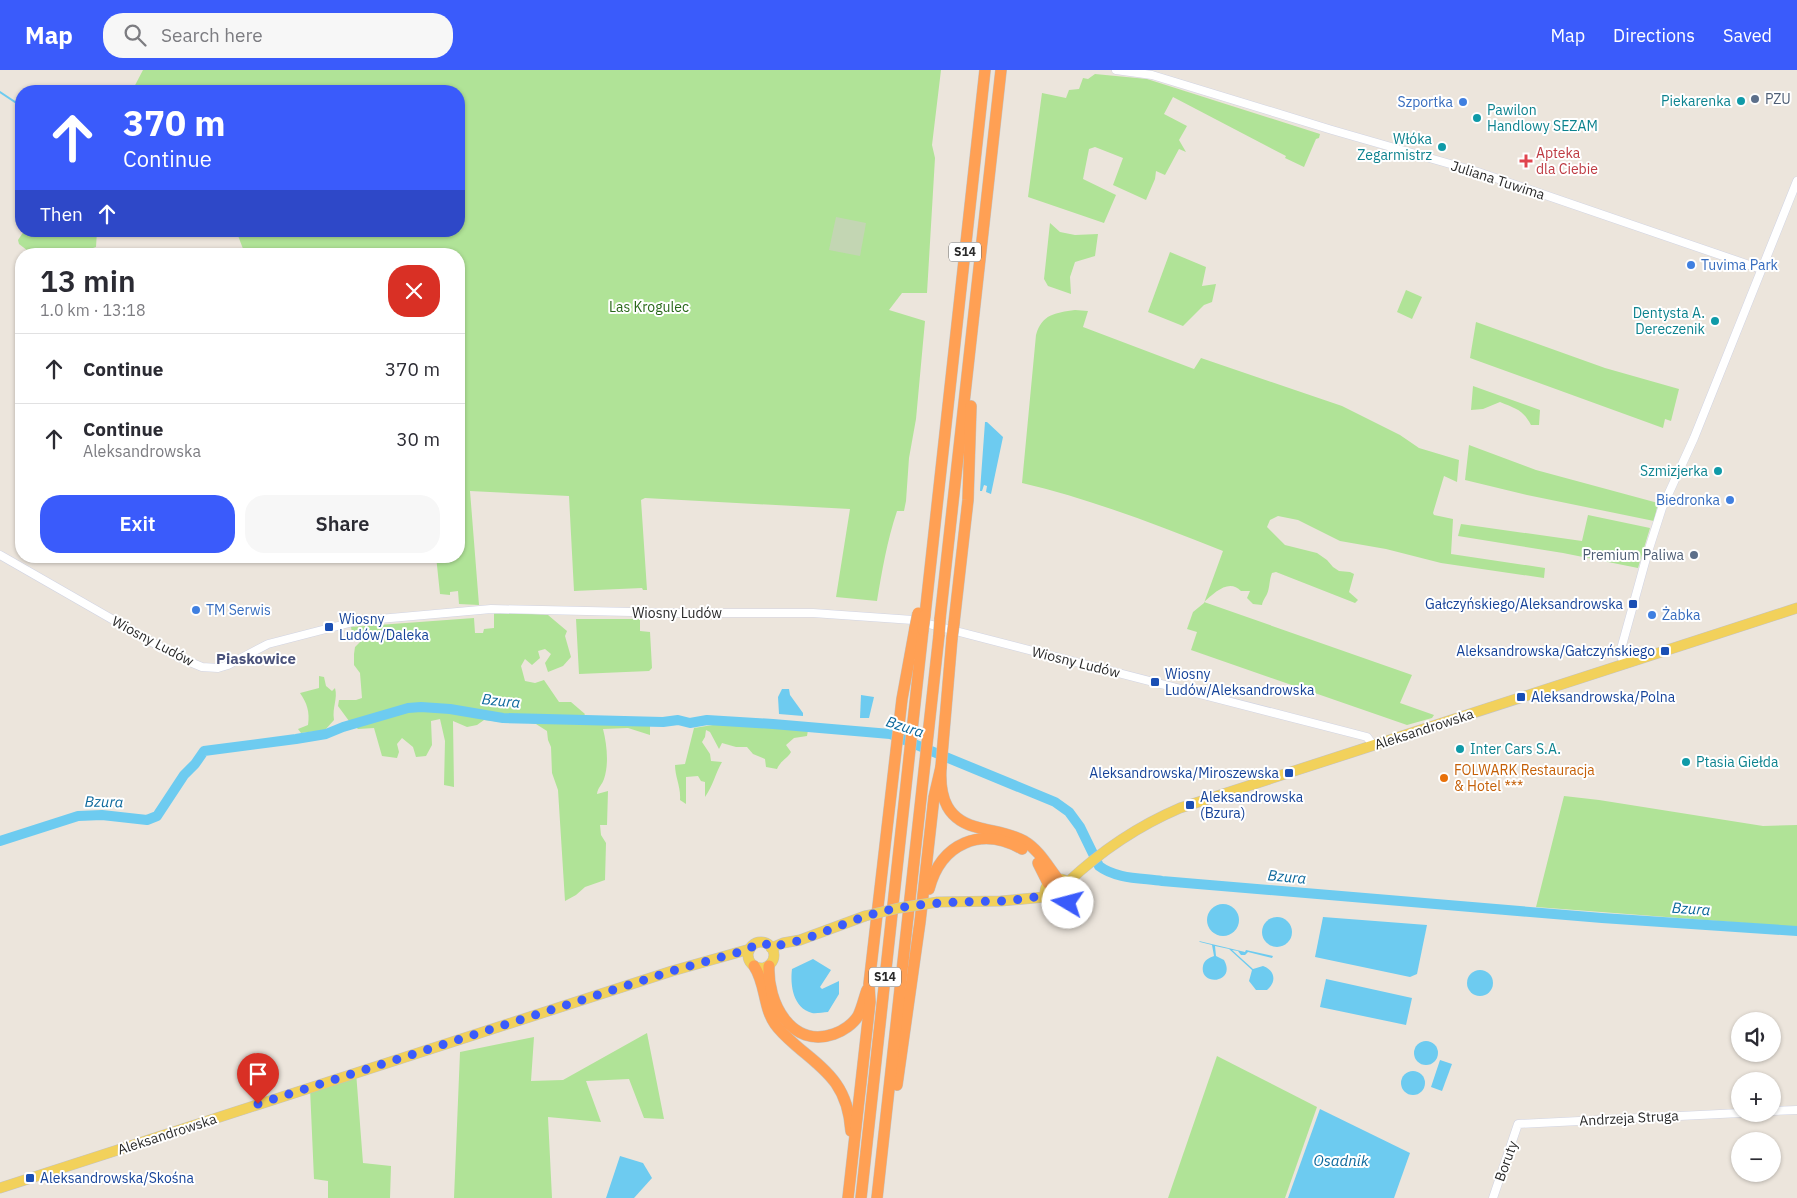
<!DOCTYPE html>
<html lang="en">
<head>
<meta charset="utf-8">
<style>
	body { margin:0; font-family:"IBM Plex Sans",sans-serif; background:#f7f7f7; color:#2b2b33; height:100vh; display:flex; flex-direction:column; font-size:19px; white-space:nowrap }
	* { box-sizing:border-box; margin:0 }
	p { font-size:16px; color:#7c7c81 }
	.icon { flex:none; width:28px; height:28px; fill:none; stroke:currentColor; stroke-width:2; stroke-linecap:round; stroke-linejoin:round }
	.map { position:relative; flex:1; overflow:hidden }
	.details { position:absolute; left:15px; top:178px; width:450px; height:315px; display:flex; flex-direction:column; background:#fff; border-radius:20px; box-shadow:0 1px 4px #0004 }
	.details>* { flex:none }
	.top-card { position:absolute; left:15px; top:15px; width:450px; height:152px; border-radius:20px; box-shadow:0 1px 4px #0004; background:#3a5bfb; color:#fff; overflow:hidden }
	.fabs { position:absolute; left:1731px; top:942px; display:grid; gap:10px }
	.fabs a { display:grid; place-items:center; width:50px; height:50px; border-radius:50%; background:#fff; box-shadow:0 1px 4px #0004; font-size:25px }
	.pin { position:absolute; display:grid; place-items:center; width:42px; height:42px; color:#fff; margin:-51px -21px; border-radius:50% 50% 50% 0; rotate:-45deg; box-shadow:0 0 5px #0007 }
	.pin .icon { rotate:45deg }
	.me { position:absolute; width:55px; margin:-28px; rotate:278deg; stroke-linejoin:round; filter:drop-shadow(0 0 4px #0008) }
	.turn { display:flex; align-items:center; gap:18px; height:105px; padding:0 25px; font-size:22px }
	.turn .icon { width:65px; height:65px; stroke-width:2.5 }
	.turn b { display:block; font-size:35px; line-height:42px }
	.then { display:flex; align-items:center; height:48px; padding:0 25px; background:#0003; gap:10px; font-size:19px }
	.round { display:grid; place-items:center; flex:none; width:52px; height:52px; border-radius:20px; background:#f7f7f7 }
	.overview { display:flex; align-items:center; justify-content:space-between; height:85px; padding:0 25px }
	h1 { font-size:30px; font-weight:600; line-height:38px }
	.button { display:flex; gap:10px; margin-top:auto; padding:10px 25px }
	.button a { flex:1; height:58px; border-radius:20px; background:#3a5bfb; color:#fff; font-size:20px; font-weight:600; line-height:58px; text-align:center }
	.button a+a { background:#f7f7f7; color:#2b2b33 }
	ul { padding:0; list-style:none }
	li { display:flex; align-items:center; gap:15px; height:70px; padding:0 25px; border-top:1px solid #e1e1e2 }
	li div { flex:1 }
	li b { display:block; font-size:19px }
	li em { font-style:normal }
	header { display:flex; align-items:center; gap:30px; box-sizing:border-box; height:70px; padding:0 25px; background:#3a5bfb; color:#fff }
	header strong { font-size:24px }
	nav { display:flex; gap:28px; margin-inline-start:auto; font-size:18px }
	.search { width:350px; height:45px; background:#f7f7f7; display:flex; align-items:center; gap:12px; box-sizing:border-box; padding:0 18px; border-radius:20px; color:#7c7c81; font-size:19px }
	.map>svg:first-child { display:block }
	.green { fill:#b0e397 }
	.cemetery { fill:#c3d6b3 }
	.water { fill:#6dcbf0 }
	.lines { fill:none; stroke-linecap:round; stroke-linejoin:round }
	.stream { stroke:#6dcbf0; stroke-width:2 }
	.river { stroke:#6dcbf0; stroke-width:10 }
	.minor-casing { stroke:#d1d4e3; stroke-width:9 }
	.major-casing { stroke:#c3c3c3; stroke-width:11 }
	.highway-casing { stroke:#c3c3c3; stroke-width:12 }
	.minor { stroke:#fff; stroke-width:8 }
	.major { stroke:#f2d15b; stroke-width:10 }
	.highway { stroke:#ffa054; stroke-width:11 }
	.major-bridge-casing { stroke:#c3c3c3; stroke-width:11; stroke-linecap:butt }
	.highway-bridge-casing { stroke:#c3c3c3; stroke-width:12; stroke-linecap:butt }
	.major-bridge { stroke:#f2d15b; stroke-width:10 }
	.highway-bridge { stroke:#ffa054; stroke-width:11 }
	.route { stroke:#3a5bfb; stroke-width:9; stroke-dasharray:0 16.2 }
	.service-dot { fill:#5c6f8a; stroke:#fff; stroke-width:2 }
	.culture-dot { fill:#0f9aa8; stroke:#fff; stroke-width:2 }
	.shop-dot { fill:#3f7fe0; stroke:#fff; stroke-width:2 }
	.health-dot { fill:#e0444e; stroke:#fff; stroke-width:2 }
	.transit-dot { fill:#1a4fb4; stroke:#fff; stroke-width:2 }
	.food-dot { fill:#e8710a; stroke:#fff; stroke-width:2 }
	.labels { text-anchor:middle; stroke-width:4; stroke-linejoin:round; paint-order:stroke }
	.shield { fill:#fff; stroke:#6a6a6a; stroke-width:1 }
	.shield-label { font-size:12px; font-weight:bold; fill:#2a2a2a }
	.service-label { font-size:14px; fill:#4e5e75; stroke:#fff; text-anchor:start }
	.culture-label { font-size:14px; fill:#0d838f; stroke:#fff; text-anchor:end }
	.shop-label { font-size:14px; fill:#366cbe; stroke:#fff; text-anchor:start }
	.health-label { font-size:14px; fill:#be3a42; stroke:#fff; text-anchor:start }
	.street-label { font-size:14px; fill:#2a2a2a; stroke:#fff }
	.park-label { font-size:14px; fill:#286819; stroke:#fff }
	.transit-label { font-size:14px; fill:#164399; stroke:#fff; text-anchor:start }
	.food-label { font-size:14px; fill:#c56008; stroke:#fff; text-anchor:start }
	.neighbourhood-label { font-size:15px; font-weight:bold; fill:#4a527b; stroke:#fff }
	.water-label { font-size:15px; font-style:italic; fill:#0c689c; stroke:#fff }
</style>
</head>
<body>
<header>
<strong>Map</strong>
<div class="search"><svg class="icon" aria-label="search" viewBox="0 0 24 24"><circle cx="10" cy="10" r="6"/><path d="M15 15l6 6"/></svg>Search here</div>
<nav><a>Map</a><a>Directions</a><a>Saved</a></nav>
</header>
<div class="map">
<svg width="1797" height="1128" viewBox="0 0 1797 1128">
	<rect width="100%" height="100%" fill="#ece5dc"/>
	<!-- green -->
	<g class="green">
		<path d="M 143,0 L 941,0 L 932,75 L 935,88 L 927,223 L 902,223 L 889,240 L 925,251 L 916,349 L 909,388 L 906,431 L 904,441 L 897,441 C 887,471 882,501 877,531 L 836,527 L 850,439 L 645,428 L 641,430 L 647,520 L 643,520 L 642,518 L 574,521 L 569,426 L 470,421 L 479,535 L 459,534 L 458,521 L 450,522 L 450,525 L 440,524 L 436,486 L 459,486 L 459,184 L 245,184 L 237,163 L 217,165 L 216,161 L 459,161 L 459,21 L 132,21 Z"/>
		<polygon points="1095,4 1147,9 1320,64 1319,68 1316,69 1304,97 1285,88 1286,86 1173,27 1164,44 1187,56 1179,70 1186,82 1179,79 1165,105 1156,101 1155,109 1146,130 1113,115 1123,88 1095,77 1089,79 1083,109 1116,125 1104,153 1028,127 1042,23 1066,28 1069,20 1079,19 1083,8 1088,9"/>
		<polygon points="1050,153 1060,162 1075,165 1098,164 1095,186 1075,192 1070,207 1071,224 1048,216 1044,209"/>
		<polygon points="24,161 97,161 96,177 75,184 32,184 19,174 18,170"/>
		<polygon points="1170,182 1206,197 1202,216 1216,214 1212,232 1204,235 1183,256 1148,242"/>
		<polygon points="1406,220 1422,227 1412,249 1397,242"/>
		<path d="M 1075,240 L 1088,241 L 1083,257 L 1194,299 L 1201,288 L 1342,336 L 1400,365 L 1419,378 L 1459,390 L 1457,412 L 1444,406 L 1433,443 L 1434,445 L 1453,449 L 1451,484 L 1545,498 L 1544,508 L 1441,493 L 1386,479 L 1340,471 L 1298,450 L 1278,446 L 1270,450 L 1267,457 L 1285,475 L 1317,483 L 1327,490 L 1333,497 L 1339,501 L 1350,502 L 1354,504 L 1349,522 L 1358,530 L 1355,533 L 1276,502 L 1272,503 C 1269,510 1270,517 1267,524 C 1265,528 1263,530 1262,535 L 1253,534 L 1247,528 L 1250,521 L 1241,521 C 1229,508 1214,523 1204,532 L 1412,605 L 1400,633 L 1434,645 L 1432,648 L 1407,655 L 1191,580 L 1197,562 L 1187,559 L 1193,542 L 1204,533 L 1223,481 C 1157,455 1091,429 1022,413 L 1036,265 C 1042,244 1055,243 1075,240 Z"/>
		<polygon points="1476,252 1605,298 1679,319 1671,351 1665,349 1663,358 1470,288"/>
		<path d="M 1473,316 L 1540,340 L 1539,355 L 1531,355 C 1523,340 1517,339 1500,332 L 1483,339 L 1471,340 Z"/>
		<polygon points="1469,375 1536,400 1658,433 1654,451 1527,425 1465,410"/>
		<polygon points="1588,445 1650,458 1638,498 1563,483 1458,466 1461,454 1582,471"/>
		<path d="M 500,542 L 548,545 L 567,561 L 565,566 L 571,587 L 563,596 L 548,602 L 545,593 L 551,584 L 545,579 L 538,581 L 540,588 L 532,595 L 525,589 L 521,596 L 525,611 L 535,613 L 544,610 L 559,632 L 571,632 L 585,644 L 579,652 L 650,654 L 650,665 L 628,658 L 603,659 C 607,675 609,694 604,709 C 602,715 598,717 597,724 L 608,721 L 607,755 L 600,755 L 601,765 L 606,773 L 605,810 L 585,817 L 576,825 L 565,831 L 558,720 L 552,703 L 551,677 L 548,670 L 547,661 L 536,654 L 523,652 L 511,653 L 484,650 L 477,655 L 467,657 L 453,651 L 454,717 L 444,715 L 445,671 L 440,649 L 431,651 L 432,675 L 426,686 L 416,687 L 413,677 L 402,668 L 397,674 L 399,682 L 397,688 L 382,686 L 374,658 L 358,659 L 349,651 L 338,636 L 339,630 L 356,630 L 362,628 L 360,603 L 354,595 L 354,584 L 355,577 L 361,571 L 360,566 L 352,563 L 351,557 L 474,548 L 475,563 L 483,563 L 484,559 L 494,558 L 494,543 Z"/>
		<polygon points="576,549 640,549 640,561 650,562 652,598 649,601 579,604"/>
		<path d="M 319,606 L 324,607 L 326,616 L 332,621 L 335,618 C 338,629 332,637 334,650 L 325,660 L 301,663 L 298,659 L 308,655 C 310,642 307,633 300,623 L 319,618 Z"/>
		<path d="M 719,654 L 808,660 L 807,666 L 794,668 L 786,675 L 791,682 C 787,689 781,690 777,699 L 766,697 L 765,689 L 753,684 L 747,677 L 736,677 L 722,673 L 719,679 L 710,662 L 706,660 L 705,667 L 702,672 L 710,684 L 711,691 L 722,692 C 715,704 713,716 705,727 L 705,712 L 701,711 L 698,706 L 686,707 L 686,734 L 680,730 C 681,717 675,707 675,695 L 685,694 L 694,658 Z"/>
		<polygon points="1564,726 1599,730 1763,756 1797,755 1797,857 1536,837"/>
		<polygon points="647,963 664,1049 644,1048 629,1009 586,1011 601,1052 548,1047 552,1128 454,1128 460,982 534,967 531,1011 563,1010"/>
		<polygon points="1217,986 1317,1037 1285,1128 1168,1128"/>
		<polygon points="356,1002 363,1093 391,1096 390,1128 328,1128 328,1111 314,1109 310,1018"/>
	</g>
	<!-- cemetery -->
	<polygon class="cemetery" points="836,147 866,153 860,186 829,180"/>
	<!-- water -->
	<g class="water">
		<polygon points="985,352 987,352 1003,367 991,424 986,422 987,416 984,415 982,421 980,421"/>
		<polygon points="782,619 789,619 790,625 803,643 803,646 779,644 778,627"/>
		<polygon points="861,625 874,627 869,648 860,648"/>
		<circle cx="1223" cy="850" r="16"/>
		<circle cx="1277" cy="862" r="15"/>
		<polygon points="1323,847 1427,855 1417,904 1410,907 1315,887"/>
		<path d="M 1199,871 L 1245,882 L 1246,880 L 1273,886 L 1272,888 L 1248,882 L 1245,885 L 1241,885 L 1238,881 L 1232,880 L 1253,899 L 1263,896 C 1275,900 1277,912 1267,920 L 1256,920 L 1249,911 L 1252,900 L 1229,879 L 1215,876 L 1216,886 L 1224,890 C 1237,913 1199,917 1203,896 C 1204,890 1209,888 1214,886 L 1212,875 L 1200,872 Z"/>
		<path d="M 813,889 L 831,900 L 820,917 L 822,919 L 839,911 L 839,924 L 828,942 C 823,942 816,944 812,943 C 793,938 790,915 792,899 Z"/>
		<circle cx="1480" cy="913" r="13"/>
		<polygon points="1326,909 1412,928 1406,955 1320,937"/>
		<circle cx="1426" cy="983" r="12"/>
		<polygon points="1440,990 1452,994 1442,1021 1431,1017"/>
		<circle cx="1413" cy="1013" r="12"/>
		<polygon points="1320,1039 1410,1083 1394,1128 1288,1128"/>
		<polygon points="620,1086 643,1093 652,1108 634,1128 606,1128"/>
	</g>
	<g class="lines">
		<!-- stream -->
		<polyline class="stream" points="0,22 21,36"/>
		<!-- river -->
		<path class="river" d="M 0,771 L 78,746 L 102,745 L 147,750 L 157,746 L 184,705 L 195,694 L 204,681 L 296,669 L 326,664 L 343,657 L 408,638 L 421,637 L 450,639 L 503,648 L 663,652 L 678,650 L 690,653 L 707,650 L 773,654 L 890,664 L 1055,732 L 1069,742 L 1080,757 L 1099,796 C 1116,809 1142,808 1162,811 L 1602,848 L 1797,861"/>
		<defs>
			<g id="minor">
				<polyline points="1116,0 1152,5 1332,60 1478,102 1761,199"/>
				<polyline points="0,485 178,587 202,597 218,598 228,595 268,574 357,551 491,539 677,543 813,543 913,550 1367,667 1373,675"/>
				<polyline points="1624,594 1620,583 1621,579 1647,485 1662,438 1694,368 1797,111"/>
				<polyline points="1772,1041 1797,1040"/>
				<polyline points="1493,1128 1518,1054 1740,1043"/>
			</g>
			<g id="major">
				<circle cx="1059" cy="823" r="14"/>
				<path d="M 1068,812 C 1102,780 1138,756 1180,738 L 1797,538"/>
				<polyline points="938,832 1001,831 1045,827"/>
				<circle cx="761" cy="885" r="13"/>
				<polyline points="771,878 783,873 800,870 865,846"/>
				<polyline points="0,1118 672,901 750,879"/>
			</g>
			<g id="highway">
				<polyline points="925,545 985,0"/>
				<polyline points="940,549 1001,0"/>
				<polyline points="954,553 968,430 971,336"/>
				<path d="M 952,568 L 941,697 C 939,728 947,751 980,758 C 996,762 1010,763 1024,771 C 1039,780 1047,795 1057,808"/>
				<polyline points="1038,793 1048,813"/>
				<path d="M 929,819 C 941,773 981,756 1022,779"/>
				<path d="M 754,896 C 766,914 763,937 775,954 C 782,964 791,971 800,979 C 831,1004 848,1019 851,1061"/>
				<path d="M 769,896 C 767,932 791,979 834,964 C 843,961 853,954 858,946 C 862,938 864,928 867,920"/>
				<polyline points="897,1015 920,852 934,727 941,697"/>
				<polyline points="848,1128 870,932 869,914 902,629 915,558"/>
				<polyline points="861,1128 923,560"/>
				<polyline points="877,1128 939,565"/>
			</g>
		</defs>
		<!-- minor casing -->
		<use href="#minor" class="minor-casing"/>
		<!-- major casing -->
		<use href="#major" class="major-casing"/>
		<!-- highway casing -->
		<use href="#highway" class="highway-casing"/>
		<!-- minor -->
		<use href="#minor" class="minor"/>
		<!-- major -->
		<use href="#major" class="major"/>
		<!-- highway -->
		<use href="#highway" class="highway"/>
		<defs>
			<polyline id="major-bridge" points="865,846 899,838 938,832"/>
			<g id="highway-bridge">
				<polyline points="915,558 918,543"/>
				<polyline points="923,560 925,545"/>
				<polyline points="939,565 940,549"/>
				<polyline points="952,568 954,553"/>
			</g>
		</defs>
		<!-- major-bridge casing -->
		<use href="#major-bridge" class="major-bridge-casing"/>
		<!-- highway-bridge casing -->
		<use href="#highway-bridge" class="highway-bridge-casing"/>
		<!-- major-bridge -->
		<use href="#major-bridge" class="major-bridge"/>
		<!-- highway-bridge -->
		<use href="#highway-bridge" class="highway-bridge"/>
	</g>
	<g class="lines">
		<!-- route -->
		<path class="route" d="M 258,1034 L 672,901 L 750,879 C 756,871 765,871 771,878 C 781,874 791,873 801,870 C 829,861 856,848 884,841 C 922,832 960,832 999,831 C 1014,831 1030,827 1045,826 C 1049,837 1059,839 1068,833"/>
	</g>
	<!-- markers -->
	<g class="service-dot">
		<circle cx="1755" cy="29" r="5"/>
		<circle cx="1694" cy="485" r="5"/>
	</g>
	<g class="culture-dot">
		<circle cx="1741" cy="31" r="5"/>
		<circle cx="1477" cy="48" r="5"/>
		<circle cx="1442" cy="77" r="5"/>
		<circle cx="1715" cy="251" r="5"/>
		<circle cx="1718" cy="401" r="5"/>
		<circle cx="1460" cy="679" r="5"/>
		<circle cx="1686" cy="692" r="5"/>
	</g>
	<g class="shop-dot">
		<circle cx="1463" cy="32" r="5"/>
		<circle cx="1691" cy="195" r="5"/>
		<circle cx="1730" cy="430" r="5"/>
		<circle cx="196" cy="540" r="5"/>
		<circle cx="1652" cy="545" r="5"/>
	</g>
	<path class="health-dot" d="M1523.5 83.5h5v5h5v5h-5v5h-5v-5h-5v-5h5z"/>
	<g class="transit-dot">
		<rect x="1628" y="529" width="10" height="10" rx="2.5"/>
		<rect x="324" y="552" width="10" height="10" rx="2.5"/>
		<rect x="1660" y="576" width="10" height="10" rx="2.5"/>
		<rect x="1150" y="607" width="10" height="10" rx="2.5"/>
		<rect x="1516" y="622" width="10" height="10" rx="2.5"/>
		<rect x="1284" y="698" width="10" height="10" rx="2.5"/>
		<rect x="1185" y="730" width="10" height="10" rx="2.5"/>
		<rect x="25" y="1103" width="10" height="10" rx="2.5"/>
	</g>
	<circle class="food-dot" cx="1444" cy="708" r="5"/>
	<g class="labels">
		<!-- shield labels -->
		<g class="shield">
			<rect x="949" y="172.5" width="32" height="19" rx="4"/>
			<rect x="869" y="897.5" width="32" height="19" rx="4"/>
		</g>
		<g class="shield-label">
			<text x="965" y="186">S14</text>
			<text x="885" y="911">S14</text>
		</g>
		<!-- service labels -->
		<g class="service-label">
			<text x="1765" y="34">PZU</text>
			<text x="1684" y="490" text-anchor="end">Premium Paliwa</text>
		</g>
		<!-- culture labels -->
		<g class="culture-label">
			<text x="1731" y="36">Piekarenka</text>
			<text x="1487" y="45" text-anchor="start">Pawilon<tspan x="1487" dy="16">Handlowy SEZAM</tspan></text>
			<text x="1432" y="74">Włóka<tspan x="1432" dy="16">Zegarmistrz</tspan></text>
			<text x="1705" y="248">Dentysta A.<tspan x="1705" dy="16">Dereczenik</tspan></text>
			<text x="1708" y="406">Szmizjerka</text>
			<text x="1470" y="684" text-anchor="start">Inter Cars S.A.</text>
			<text x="1696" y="697" text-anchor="start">Ptasia Giełda</text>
		</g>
		<!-- shop labels -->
		<g class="shop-label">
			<text x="1453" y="37" text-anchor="end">Szportka</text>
			<text x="1701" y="200">Tuvima Park</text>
			<text x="1720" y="435" text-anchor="end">Biedronka</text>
			<text x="206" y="545">TM Serwis</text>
			<text x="1662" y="550">Żabka</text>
		</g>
		<!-- health labels -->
		<g class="health-label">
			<text x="1536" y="88">Apteka<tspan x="1536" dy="16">dla Ciebie</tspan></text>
		</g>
		<!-- street labels -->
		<g class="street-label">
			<text transform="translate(1498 110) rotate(18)" y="5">Juliana Tuwima</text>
			<text x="677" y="548">Wiosny Ludów</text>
			<text transform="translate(153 571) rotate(28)" y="5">Wiosny Ludów</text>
			<text transform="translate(1076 592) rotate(14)" y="5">Wiosny Ludów</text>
			<text transform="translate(1424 659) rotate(-18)" y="5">Aleksandrowska</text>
			<text transform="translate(1629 1048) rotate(-3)" y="5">Andrzeja Struga</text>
			<text transform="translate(167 1064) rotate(-18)" y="5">Aleksandrowska</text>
			<text transform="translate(1506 1091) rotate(-70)" y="5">Boruty</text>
		</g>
		<!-- park labels -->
		<g class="park-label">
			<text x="649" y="242">Las Krogulec</text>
		</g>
		<!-- transit labels -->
		<g class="transit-label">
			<text x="1623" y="539" text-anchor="end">Gałczyńskiego/Aleksandrowska</text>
			<text x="339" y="554">Wiosny<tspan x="339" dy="16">Ludów/Daleka</tspan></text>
			<text x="1655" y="586" text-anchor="end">Aleksandrowska/Gałczyńskiego</text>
			<text x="1165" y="609">Wiosny<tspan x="1165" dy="16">Ludów/Aleksandrowska</tspan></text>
			<text x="1531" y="632">Aleksandrowska/Polna</text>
			<text x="1279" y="708" text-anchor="end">Aleksandrowska/Miroszewska</text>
			<text x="1200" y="732">Aleksandrowska<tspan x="1200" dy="16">(Bzura)</tspan></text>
			<text x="40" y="1113">Aleksandrowska/Skośna</text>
		</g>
		<!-- food labels -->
		<g class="food-label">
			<text x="1454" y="705">FOLWARK Restauracja<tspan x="1454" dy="16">&amp; Hotel ***</tspan></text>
		</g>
		<!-- neighbourhood labels -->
		<g class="neighbourhood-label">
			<text x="256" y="594">Piaskowice</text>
		</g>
		<!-- water labels -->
		<g class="water-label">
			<text transform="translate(501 631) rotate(6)" y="5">Bzura</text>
			<text transform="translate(905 657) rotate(18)" y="5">Bzura</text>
			<text transform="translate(104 732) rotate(1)" y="5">Bzura</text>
			<text transform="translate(1287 807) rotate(5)" y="5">Bzura</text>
			<text transform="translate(1691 839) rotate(4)" y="5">Bzura</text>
			<text x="1341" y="1096">Osadnik</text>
		</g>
	</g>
</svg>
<div class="fabs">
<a><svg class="icon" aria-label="sound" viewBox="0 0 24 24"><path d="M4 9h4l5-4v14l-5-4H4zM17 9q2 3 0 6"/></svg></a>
<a>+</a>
<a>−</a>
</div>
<div class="pin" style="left:258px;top:1034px;background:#d93025"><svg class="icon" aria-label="arrive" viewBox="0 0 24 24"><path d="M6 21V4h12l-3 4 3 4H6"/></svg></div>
<svg class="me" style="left:1068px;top:833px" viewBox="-20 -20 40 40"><circle r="19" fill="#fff"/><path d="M0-13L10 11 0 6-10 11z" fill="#3a5bfb"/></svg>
<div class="top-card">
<div class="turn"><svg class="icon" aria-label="ahead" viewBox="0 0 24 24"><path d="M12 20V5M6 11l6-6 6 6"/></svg><div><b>370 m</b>Continue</div></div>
<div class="then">Then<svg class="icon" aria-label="ahead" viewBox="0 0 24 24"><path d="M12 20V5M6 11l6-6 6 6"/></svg></div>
</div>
<section class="details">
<div class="overview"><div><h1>13 min</h1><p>1.0 km · 13:18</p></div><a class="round" style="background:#d93025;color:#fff"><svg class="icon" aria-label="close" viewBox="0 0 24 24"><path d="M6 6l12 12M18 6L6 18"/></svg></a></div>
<ul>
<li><svg class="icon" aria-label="ahead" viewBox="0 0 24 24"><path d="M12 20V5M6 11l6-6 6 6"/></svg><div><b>Continue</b></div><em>370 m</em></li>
<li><svg class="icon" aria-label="ahead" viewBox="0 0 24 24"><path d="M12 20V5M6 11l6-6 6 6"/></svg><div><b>Continue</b><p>Aleksandrowska</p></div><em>30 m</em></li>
</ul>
<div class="button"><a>Exit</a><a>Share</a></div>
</section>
</div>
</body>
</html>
